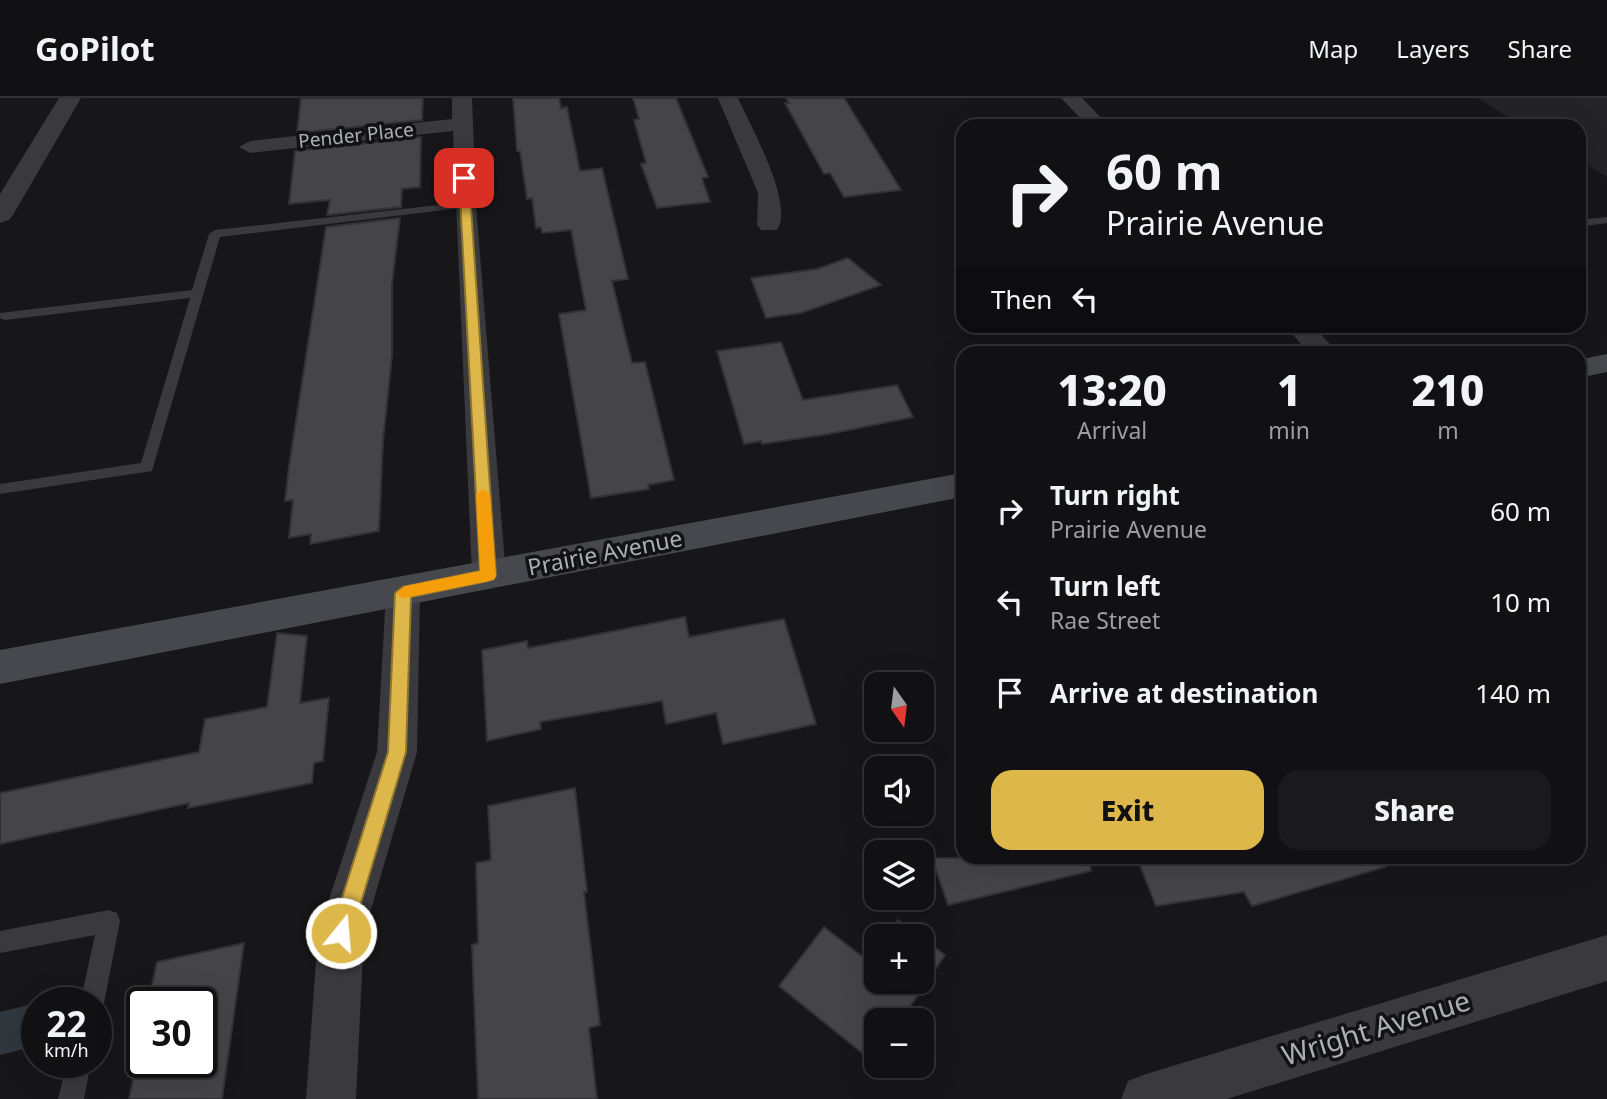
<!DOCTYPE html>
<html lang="en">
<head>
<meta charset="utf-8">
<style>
	body { margin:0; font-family:"Noto Sans",sans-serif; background:#1a1a1c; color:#f1f3f6; height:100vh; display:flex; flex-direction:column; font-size:26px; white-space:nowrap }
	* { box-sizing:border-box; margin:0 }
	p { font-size:23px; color:#9c9da0 }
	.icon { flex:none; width:38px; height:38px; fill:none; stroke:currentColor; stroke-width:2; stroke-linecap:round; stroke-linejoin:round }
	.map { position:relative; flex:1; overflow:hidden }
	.drawer { position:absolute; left:956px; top:248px; width:630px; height:518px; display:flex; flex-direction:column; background:#111113; border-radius:21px; box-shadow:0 7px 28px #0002,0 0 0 2px #303133 }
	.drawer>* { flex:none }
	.hud { position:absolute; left:956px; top:21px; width:630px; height:214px; border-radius:21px; box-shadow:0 7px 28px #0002,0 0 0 2px #303133; background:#111113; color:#f1f3f6; overflow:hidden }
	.needle { width:46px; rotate:166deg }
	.controls { position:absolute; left:864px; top:574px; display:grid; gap:14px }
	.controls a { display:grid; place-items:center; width:70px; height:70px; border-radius:14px; background:#111113; box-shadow:0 7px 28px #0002,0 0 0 2px #303133; font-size:35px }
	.speed { position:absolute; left:21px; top:889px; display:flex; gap:14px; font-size:35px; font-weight:700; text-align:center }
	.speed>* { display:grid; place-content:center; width:91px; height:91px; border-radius:50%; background:#111113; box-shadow:0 7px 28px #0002,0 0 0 2px #303133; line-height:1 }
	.speed small { font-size:18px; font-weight:400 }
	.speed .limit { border:4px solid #111; border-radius:10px; background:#fff; color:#111 }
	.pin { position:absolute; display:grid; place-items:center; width:60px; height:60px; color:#fff; margin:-30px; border-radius:14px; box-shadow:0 4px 10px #0006 }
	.me { position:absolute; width:77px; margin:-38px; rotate:17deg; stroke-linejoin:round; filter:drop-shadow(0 0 5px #0008) }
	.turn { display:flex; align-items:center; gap:24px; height:147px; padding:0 35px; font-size:32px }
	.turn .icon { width:91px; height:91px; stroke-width:2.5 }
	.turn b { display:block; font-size:49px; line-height:60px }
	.then { display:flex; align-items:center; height:66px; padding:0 35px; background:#0003; gap:14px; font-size:26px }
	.eta { display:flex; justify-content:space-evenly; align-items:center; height:119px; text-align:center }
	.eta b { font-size:42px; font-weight:800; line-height:49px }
	.cta { display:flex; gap:14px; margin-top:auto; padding:14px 35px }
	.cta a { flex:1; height:80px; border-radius:21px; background:#deb74a; color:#111; font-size:28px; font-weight:800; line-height:80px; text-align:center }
	.cta a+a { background:#1a1a1c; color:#f1f3f6 }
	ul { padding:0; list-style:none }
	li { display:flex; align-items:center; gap:21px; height:91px; padding:0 35px }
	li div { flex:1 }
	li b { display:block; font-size:26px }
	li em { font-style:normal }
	header { display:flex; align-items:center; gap:42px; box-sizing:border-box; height:98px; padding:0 35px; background:#111113; border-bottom:2px solid #303133 }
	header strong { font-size:33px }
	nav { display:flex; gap:38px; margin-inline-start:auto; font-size:24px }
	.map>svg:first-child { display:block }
	.built { fill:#242326 }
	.water { fill:#31373e }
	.building { fill:#454449; stroke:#323235; stroke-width:2 }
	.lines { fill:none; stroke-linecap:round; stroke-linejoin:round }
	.service { fill:#39393e; fill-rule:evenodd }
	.minor { fill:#39393e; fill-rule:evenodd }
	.tertiary { fill:#39393e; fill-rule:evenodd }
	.secondary { fill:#47484d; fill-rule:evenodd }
	.route { fill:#deb74a; stroke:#907730; stroke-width:2 }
	.slow { fill:#f59e0b }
	.labels { text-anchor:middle; stroke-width:7; stroke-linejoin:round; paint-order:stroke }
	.far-street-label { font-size:19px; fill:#abaeb7; stroke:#121214 }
	.street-label { font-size:23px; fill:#abaeb7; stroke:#121214 }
	.near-street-label { font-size:28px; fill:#abaeb7; stroke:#121214 }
</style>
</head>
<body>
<header>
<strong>GoPilot</strong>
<nav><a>Map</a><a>Layers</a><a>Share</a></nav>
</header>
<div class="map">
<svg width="1607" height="1001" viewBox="0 0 1607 1001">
	<rect width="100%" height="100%" fill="#171719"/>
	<!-- built -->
	<polygon class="built" points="1478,0 1607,0 1607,79 1579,62 1578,28 1523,28"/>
	<!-- water -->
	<polygon class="water" points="37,905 37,948 0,957 0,914"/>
	<!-- building -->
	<g class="building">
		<polygon points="301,0 423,0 422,22 297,35"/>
		<polygon points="513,0 559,0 561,10 567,9 580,73 602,70 628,181 612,183 632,265 645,264 674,382 648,387 649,391 591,400 559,216 586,212 571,132 542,135 541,129 536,130 532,100 527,101 520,53 517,53"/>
		<polygon points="633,0 676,0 708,79 702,80 710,104 657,110 641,66 646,65 634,22 639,21"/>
		<polygon points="786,0 844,0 901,92 844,99 830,75 824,76 785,5 789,5"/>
		<polygon points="421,39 420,89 402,91 401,109 327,117 330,102 289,106 295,53"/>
		<polygon points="400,120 392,186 392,257 383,343 379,433 310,446 311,436 289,440 293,402 285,403 289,368 326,129"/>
		<polygon points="848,160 881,187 801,215 766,220 751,180 817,171"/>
		<polygon points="781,244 803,302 897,287 913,319 829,336 762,346 761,343 744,346 717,253"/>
		<polygon points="685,519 689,539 784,521 816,626 723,646 716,615 666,626 662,603 540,624 541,631 487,643 482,552 527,543 528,550"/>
		<polygon points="277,535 307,538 300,605 329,600 323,663 314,665 312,685 188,710 189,705 0,746 0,695 199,654 205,621 267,609"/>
		<polygon points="575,690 587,794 584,794 600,927 589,930 597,1001 478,1001 472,847 478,845 476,765 491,762 488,708"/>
		<polygon points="932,760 1089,760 1091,773 948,807"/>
		<polygon points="1137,760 1384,760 1385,769 1252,808 1244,794 1156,808"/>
		<polygon points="898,822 919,838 886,838"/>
		<polygon points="824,829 868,863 877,851 877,884 922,884 922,840 945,857 901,922 877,922 877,967 779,888"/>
		<polygon points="244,845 222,1001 129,1001 142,939 142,964 201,964 201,905 148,905 157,864"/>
	</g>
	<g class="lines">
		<!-- service -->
		<g class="service">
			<polygon points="465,104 471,107 469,109 220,139 152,373 0,396 0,386 141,365 190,200 5,222 0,220 0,215 192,192 209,136 215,132"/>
			<polygon points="1607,119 1607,125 1578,129 1578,122"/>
			<polygon points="109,812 117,815 120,823 104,905 100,913 96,915 96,905 80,905 95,837 0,855 0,833"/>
			<polygon points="67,964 91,964 84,1001 58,1001"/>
		</g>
		<!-- minor -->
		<g class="minor">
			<polygon points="452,0 472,0 476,107 506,478 501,487 489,491 477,487 472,478 453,33 250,55 239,49 250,43 452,21"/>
			<path d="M 718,0 L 738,0 C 750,27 795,106 777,132 L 761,132 L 757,127 L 758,95 Z"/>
			<polygon points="1061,0 1082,0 1109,28 1088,28"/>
			<polygon points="1285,228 1313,228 1339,256 1310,256"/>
			<polygon points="403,482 415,486 420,495 417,654 364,835 356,1001 306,1001 318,835 377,654 386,495 391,486"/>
			<polygon points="1607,837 1607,883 1227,1001 1121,1001 1128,983 1146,976"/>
		</g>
		<!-- tertiary -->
		<polygon class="tertiary" points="59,0 81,0 13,117 9,122 0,125 0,96"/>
		<!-- secondary -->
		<g class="secondary">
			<polygon points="1607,256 1607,274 1578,280 1578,262"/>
			<polygon points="962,375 962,399 0,586 0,552"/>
		</g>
	</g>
	<!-- route -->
	<polygon class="route" points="464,77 469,80 496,478 488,483 411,499 406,654 352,835 349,842 341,845 334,842 331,835 388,654 395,495 403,489 480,473 459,80"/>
	<!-- slow -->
	<polygon class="slow" points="483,391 490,396 496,478 494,482 405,500 399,499 397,494 405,488 480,473 476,396"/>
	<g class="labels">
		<!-- far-street labels -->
		<g class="far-street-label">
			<text transform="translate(356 37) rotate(-6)" y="7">Pender Place</text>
		</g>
		<!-- street labels -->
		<g class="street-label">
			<text transform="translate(605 455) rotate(-11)" y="8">Prairie Avenue</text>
		</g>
		<!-- near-street labels -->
		<g class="near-street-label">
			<text transform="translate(1376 930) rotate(-17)" y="10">Wright Avenue</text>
		</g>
	</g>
</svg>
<div class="controls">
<a><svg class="needle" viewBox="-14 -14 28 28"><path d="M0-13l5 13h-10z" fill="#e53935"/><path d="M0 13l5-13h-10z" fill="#9c9da0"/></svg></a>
<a><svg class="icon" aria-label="sound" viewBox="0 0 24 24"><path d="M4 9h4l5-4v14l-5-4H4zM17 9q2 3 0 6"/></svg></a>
<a><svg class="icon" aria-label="layers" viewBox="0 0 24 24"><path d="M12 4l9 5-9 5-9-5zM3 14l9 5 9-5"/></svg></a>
<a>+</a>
<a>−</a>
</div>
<div class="speed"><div>22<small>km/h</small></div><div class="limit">30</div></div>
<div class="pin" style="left:464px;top:80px;background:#d93025"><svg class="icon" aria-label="arrive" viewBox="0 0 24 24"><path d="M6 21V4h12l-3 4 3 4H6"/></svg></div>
<svg class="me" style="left:341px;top:835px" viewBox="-20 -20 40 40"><circle r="17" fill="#deb74a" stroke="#fff" stroke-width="3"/><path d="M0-11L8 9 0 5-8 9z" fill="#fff"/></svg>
<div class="hud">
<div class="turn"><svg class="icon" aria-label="right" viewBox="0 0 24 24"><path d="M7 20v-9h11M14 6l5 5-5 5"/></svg><div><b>60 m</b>Prairie Avenue</div></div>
<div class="then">Then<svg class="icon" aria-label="left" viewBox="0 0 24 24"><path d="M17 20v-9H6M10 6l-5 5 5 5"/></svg></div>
</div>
<section class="drawer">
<div class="eta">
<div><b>13:20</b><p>Arrival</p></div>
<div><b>1</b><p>min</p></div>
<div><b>210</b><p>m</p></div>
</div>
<ul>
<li><svg class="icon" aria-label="right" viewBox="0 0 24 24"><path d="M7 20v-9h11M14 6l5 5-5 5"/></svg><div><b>Turn right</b><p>Prairie Avenue</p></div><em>60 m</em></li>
<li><svg class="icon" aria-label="left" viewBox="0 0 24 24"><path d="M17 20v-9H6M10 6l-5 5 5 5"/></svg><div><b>Turn left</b><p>Rae Street</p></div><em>10 m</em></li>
<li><svg class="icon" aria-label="arrive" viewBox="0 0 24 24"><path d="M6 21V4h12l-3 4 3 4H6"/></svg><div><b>Arrive at destination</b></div><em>140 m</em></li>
</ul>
<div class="cta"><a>Exit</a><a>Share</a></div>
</section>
</div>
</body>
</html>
